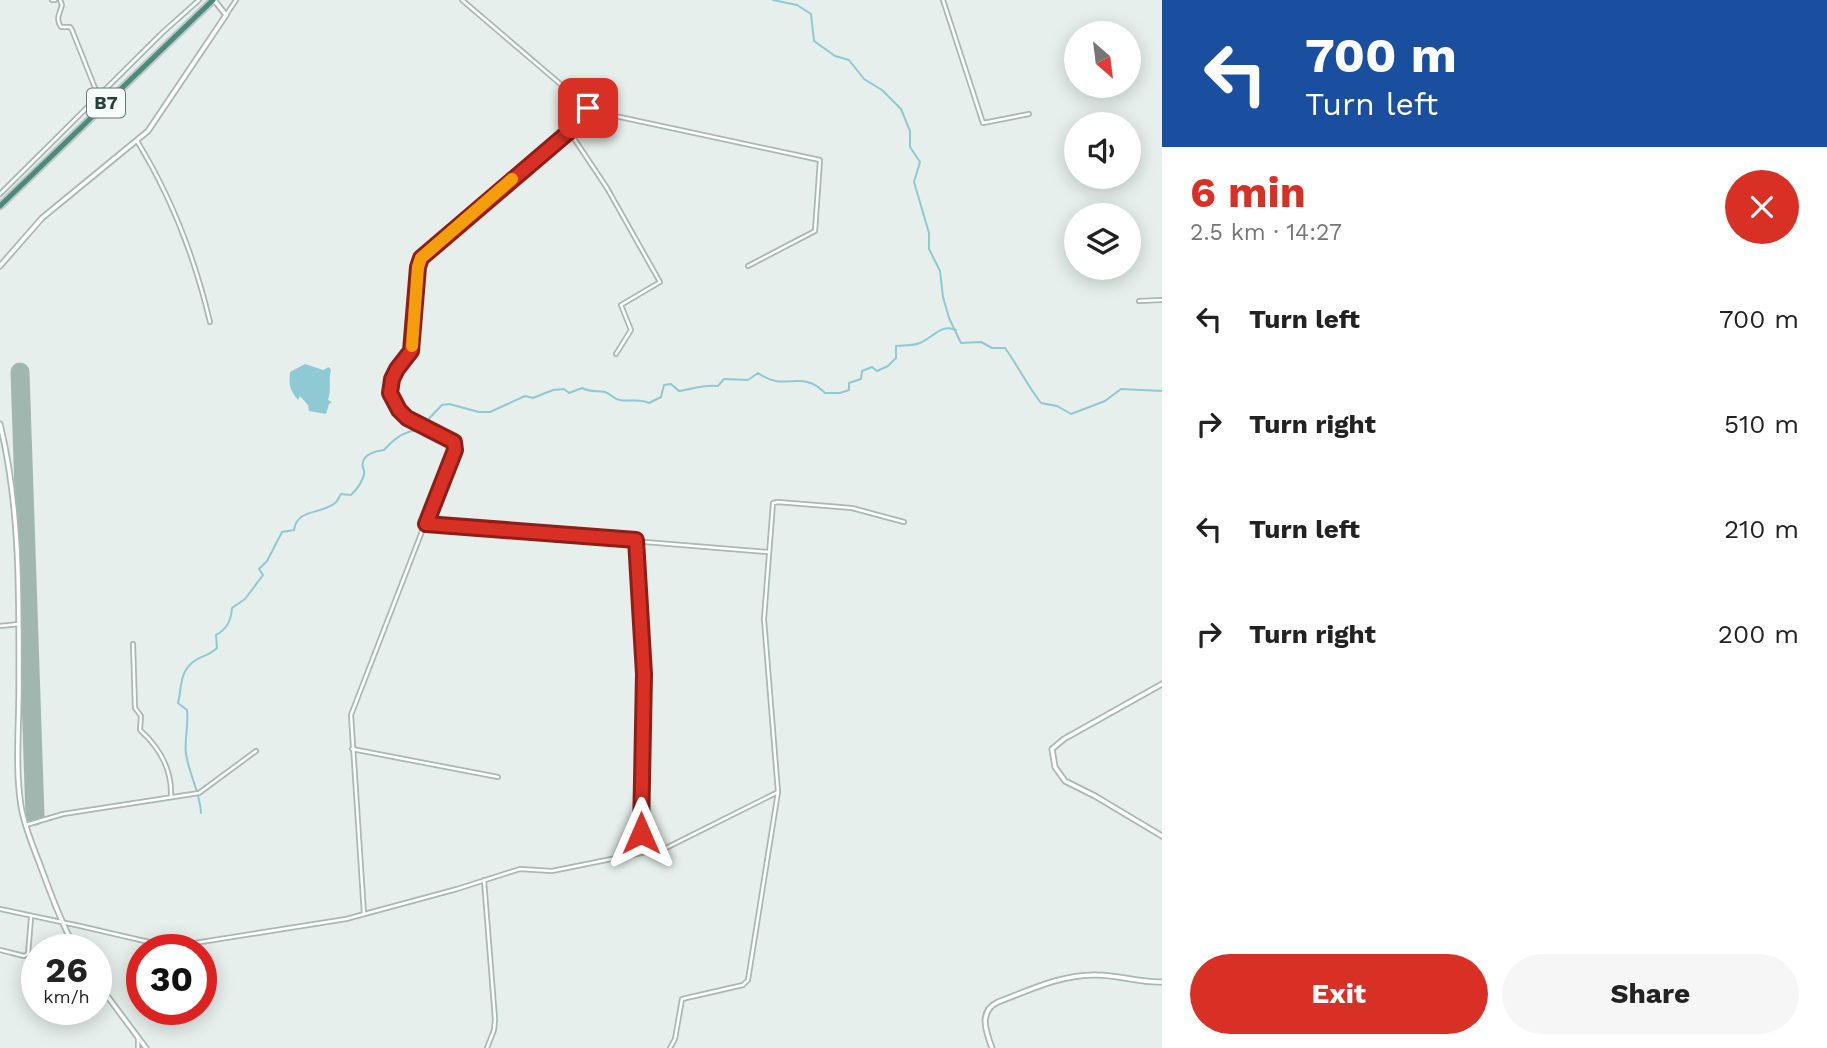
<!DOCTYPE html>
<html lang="en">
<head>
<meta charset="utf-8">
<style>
	body { margin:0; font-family:"Work Sans",sans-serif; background:#f6f6f6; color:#222; height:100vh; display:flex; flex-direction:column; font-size:26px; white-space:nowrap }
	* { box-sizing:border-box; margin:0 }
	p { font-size:23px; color:#767676 }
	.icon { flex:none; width:38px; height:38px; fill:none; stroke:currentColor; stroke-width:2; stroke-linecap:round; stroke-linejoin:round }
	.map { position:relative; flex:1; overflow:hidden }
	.sheet { display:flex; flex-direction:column; background:#fff; width:665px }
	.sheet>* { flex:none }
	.hud { background:#1a4fa0; color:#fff; overflow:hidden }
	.needle { width:46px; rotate:152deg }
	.tools { position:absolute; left:1064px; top:21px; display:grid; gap:14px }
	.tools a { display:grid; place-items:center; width:77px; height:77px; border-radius:50%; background:#fff; box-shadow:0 4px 18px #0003; font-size:35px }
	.speed { position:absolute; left:21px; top:934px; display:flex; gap:14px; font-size:35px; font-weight:700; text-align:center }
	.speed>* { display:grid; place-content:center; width:91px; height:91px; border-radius:50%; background:#fff; box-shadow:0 4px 18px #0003; line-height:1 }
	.speed small { font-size:18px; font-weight:400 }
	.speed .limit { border:10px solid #d22; background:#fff; color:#111 }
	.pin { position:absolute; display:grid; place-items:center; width:60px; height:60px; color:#fff; margin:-30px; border-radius:14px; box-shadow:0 4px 10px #0006 }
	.me { position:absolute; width:77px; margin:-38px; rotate:0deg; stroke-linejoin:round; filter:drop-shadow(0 0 5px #0008) }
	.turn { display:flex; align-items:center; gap:24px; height:147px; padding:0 28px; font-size:32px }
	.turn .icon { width:91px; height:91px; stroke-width:2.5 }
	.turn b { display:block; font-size:49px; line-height:60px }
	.round { display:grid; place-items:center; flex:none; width:74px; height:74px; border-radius:37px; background:#f6f6f6 }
	.summary { display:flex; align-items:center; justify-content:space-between; height:119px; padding:0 28px }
	h1 { font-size:42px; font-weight:700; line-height:52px; color:#d93025 }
	.primary-button { display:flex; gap:14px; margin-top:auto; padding:14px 28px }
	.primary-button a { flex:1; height:80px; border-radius:42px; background:#d93025; color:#fff; font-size:28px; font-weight:700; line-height:80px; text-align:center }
	.primary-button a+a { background:#f6f6f6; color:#222 }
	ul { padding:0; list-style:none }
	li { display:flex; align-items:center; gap:21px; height:105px; padding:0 28px }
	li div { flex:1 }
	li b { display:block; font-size:26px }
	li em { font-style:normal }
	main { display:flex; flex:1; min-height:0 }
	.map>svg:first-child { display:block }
	.water { fill:#8ec9d4 }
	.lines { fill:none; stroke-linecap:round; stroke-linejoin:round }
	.stream { stroke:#8ec9d4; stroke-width:2 }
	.runway { stroke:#a2b6b0; stroke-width:19 }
	.minor-casing { stroke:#a8b8b2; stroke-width:6 }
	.tertiary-casing { stroke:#a8b8b2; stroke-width:7 }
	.trunk-casing { stroke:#c2cac8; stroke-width:9 }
	.minor { stroke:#fff; stroke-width:2.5 }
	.tertiary { stroke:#fff; stroke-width:3.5 }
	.trunk { stroke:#4c8a7c; stroke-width:5 }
	.route-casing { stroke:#8d1f18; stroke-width:18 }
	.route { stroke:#d93025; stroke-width:12 }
	.slow { stroke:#f59e0b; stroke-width:12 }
	.labels { text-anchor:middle; stroke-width:5; stroke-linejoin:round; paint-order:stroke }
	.shield { fill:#f7fbf9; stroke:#637a73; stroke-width:2 }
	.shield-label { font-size:18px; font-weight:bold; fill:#24423a }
</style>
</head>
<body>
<main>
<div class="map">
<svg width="1162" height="1048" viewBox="0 0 1162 1048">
	<rect width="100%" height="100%" fill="#e6efeb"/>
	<!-- water -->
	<path class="water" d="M 305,364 L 323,370 L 329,367 L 331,370 C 328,380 332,389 328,400 L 332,402 L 329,404 L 326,414 L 309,411 L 308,405 L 300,396 L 298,400 C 289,389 289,385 290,372 Z"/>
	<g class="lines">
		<!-- stream -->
		<g class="stream">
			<path d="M 773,0 L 797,5 L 811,14 L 814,41 L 835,56 L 849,60 L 864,79 L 882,90 L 901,109 L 910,131 L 910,147 L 920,162 L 914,182 L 929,233 L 929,249 L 940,271 L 943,297 L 949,318 L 961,343 L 981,342 L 992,348 L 1005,348 C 1018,366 1027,385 1041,403 L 1057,406 L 1071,414 L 1105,401 L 1121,389 L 1162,391"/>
			<path d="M 201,813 C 200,792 189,774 186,754 C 184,739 189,725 187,710 L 178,703 C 182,688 179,673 193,662 C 200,656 207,657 217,648 L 216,635 C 227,629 231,621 232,608 L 245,599 L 263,575 L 259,569 L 267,561 L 282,532 L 294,530 C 297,508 321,515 335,503 C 338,501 339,497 341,494 L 351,495 C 356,490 363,481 364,474 C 365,467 361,468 363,462 C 365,454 376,451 384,450 C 392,441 404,430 417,431 L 442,405 L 449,404 L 479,412 L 490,412 L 525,396 L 533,398 L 553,390 L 564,389 L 569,393 L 582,388 C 592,393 597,390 605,392 C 611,394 613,399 620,400 C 630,402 640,398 649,403 L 661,397 L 664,385 L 671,384 L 679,391 C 693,389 704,384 718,386 L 724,379 L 748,380 L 758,373 C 785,393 801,368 825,393 L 840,393 L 849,390 L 849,383 L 861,379 L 862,371 L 872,367 L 877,371 L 888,366 L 896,358 L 896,346 C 904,345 913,346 920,343 C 933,338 941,323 956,330"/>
		</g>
		<!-- runway -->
		<polyline class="runway" points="20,372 35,816"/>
		<defs>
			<g id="minor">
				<polyline points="52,0 55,0"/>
				<path d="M 60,0 L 62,5 C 60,13 55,19 61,27 L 70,27 L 72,30 L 97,93 L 104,104"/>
				<polyline points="462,0 592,111 820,160 815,231 748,266"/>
				<polyline points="943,0 983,123 1029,114"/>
				<polyline points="226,15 236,0"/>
				<polyline points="569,131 607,188 660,282 621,305 631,330 616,354"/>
				<path d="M 137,141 C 171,196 195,259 210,322"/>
				<polyline points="0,194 162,33 199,0"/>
				<polyline points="1139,301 1162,300"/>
				<polyline points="426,524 768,552"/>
				<polyline points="636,540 644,674 642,852"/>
				<polyline points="0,626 19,624"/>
				<path d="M 133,644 L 135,708 L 141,716 L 140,730 C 160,748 172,769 171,796"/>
				<polyline points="352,749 498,777"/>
				<polyline points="26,825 63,814 199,793 256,751"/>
				<polyline points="484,880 495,1019 494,1030 487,1048"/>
				<path d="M 0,909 C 54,920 108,932 162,945 L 176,946 L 346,919 L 457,889 L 520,869 L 552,871 L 666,848 L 778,792 L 764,619 L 773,503 L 778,502 L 852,508 L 904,522"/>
				<path d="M 364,914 L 351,715 L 455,446 L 452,440 C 429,430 379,413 392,378 C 396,367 407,362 411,351 L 419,261 L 592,111"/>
				<polyline points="0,950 24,956 28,954 31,918"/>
				<polyline points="138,1037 138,1048"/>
				<polyline points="670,1048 675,1039 682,999 743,985 748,980 778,792"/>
			</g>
			<g id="tertiary">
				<polyline points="0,266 42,218 148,131 226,15 214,0"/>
				<path d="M 0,424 C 21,510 19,600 19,689 C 19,727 15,768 21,806 C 24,825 32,844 39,862 C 50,892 61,922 76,950"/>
				<polyline points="1162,684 1064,739 1052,749 1055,767 1065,781 1095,796 1162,836"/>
				<polyline points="96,981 146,1048"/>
				<path d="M 992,1048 C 986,1032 978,1011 998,1002 C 1030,990 1062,974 1097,975 C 1119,975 1140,983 1162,982"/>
			</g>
			<polyline id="trunk" points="0,206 213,0"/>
		</defs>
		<!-- minor casing -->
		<use href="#minor" class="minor-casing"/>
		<!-- tertiary casing -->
		<use href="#tertiary" class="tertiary-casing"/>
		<!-- trunk casing -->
		<use href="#trunk" class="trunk-casing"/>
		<!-- minor -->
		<use href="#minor" class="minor"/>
		<!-- tertiary -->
		<use href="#tertiary" class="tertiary"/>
		<!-- trunk -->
		<use href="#trunk" class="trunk"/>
	</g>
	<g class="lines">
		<defs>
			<polyline id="route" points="588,108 592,111 585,118 421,258 418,267 411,351 397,369 392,379 390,393 399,410 407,418 454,442 455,450 426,524 636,540 644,674 641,833"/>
		</defs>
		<!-- route casing -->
		<use href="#route" class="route-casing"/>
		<!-- route -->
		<use href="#route" class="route"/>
		<!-- slow -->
		<polyline class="slow" points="412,346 418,267 421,258 512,179"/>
	</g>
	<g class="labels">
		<!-- shield labels -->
		<rect class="shield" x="87" y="88.5" width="38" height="29" rx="5"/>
		<g class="shield-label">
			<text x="106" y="109">B7</text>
		</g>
	</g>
</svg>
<div class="tools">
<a><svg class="needle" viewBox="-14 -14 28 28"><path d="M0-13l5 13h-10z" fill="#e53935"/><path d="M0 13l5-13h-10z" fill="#767676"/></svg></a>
<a><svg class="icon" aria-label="sound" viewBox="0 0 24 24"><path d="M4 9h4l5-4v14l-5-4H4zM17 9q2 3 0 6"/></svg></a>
<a><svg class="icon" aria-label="layers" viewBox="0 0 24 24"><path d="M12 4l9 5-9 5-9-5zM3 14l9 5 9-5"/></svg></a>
</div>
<div class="speed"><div>26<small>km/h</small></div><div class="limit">30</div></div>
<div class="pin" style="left:588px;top:108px;background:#d93025"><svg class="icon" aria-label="arrive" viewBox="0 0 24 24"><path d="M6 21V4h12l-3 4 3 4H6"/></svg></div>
<svg class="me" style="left:641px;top:833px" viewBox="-20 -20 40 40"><path d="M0-17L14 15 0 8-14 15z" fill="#d93025" stroke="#fff" stroke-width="4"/></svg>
</div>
<section class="sheet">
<div class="hud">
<div class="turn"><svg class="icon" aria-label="left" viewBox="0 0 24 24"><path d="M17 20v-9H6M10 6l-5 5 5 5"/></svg><div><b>700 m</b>Turn left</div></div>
</div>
<div class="summary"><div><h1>6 min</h1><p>2.5 km · 14:27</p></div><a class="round" style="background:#d93025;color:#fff"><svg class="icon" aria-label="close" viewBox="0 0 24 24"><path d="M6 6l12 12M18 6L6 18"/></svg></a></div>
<ul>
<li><svg class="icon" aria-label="left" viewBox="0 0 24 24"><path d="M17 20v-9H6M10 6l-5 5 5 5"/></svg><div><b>Turn left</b></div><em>700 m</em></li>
<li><svg class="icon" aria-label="right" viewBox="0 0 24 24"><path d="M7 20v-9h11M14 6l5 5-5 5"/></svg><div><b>Turn right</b></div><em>510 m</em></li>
<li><svg class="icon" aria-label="left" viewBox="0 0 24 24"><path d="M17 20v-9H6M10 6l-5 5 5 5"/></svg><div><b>Turn left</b></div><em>210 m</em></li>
<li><svg class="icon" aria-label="right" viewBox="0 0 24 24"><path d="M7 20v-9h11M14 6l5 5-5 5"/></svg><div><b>Turn right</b></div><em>200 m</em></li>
</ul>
<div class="primary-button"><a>Exit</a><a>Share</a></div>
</section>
</main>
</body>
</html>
